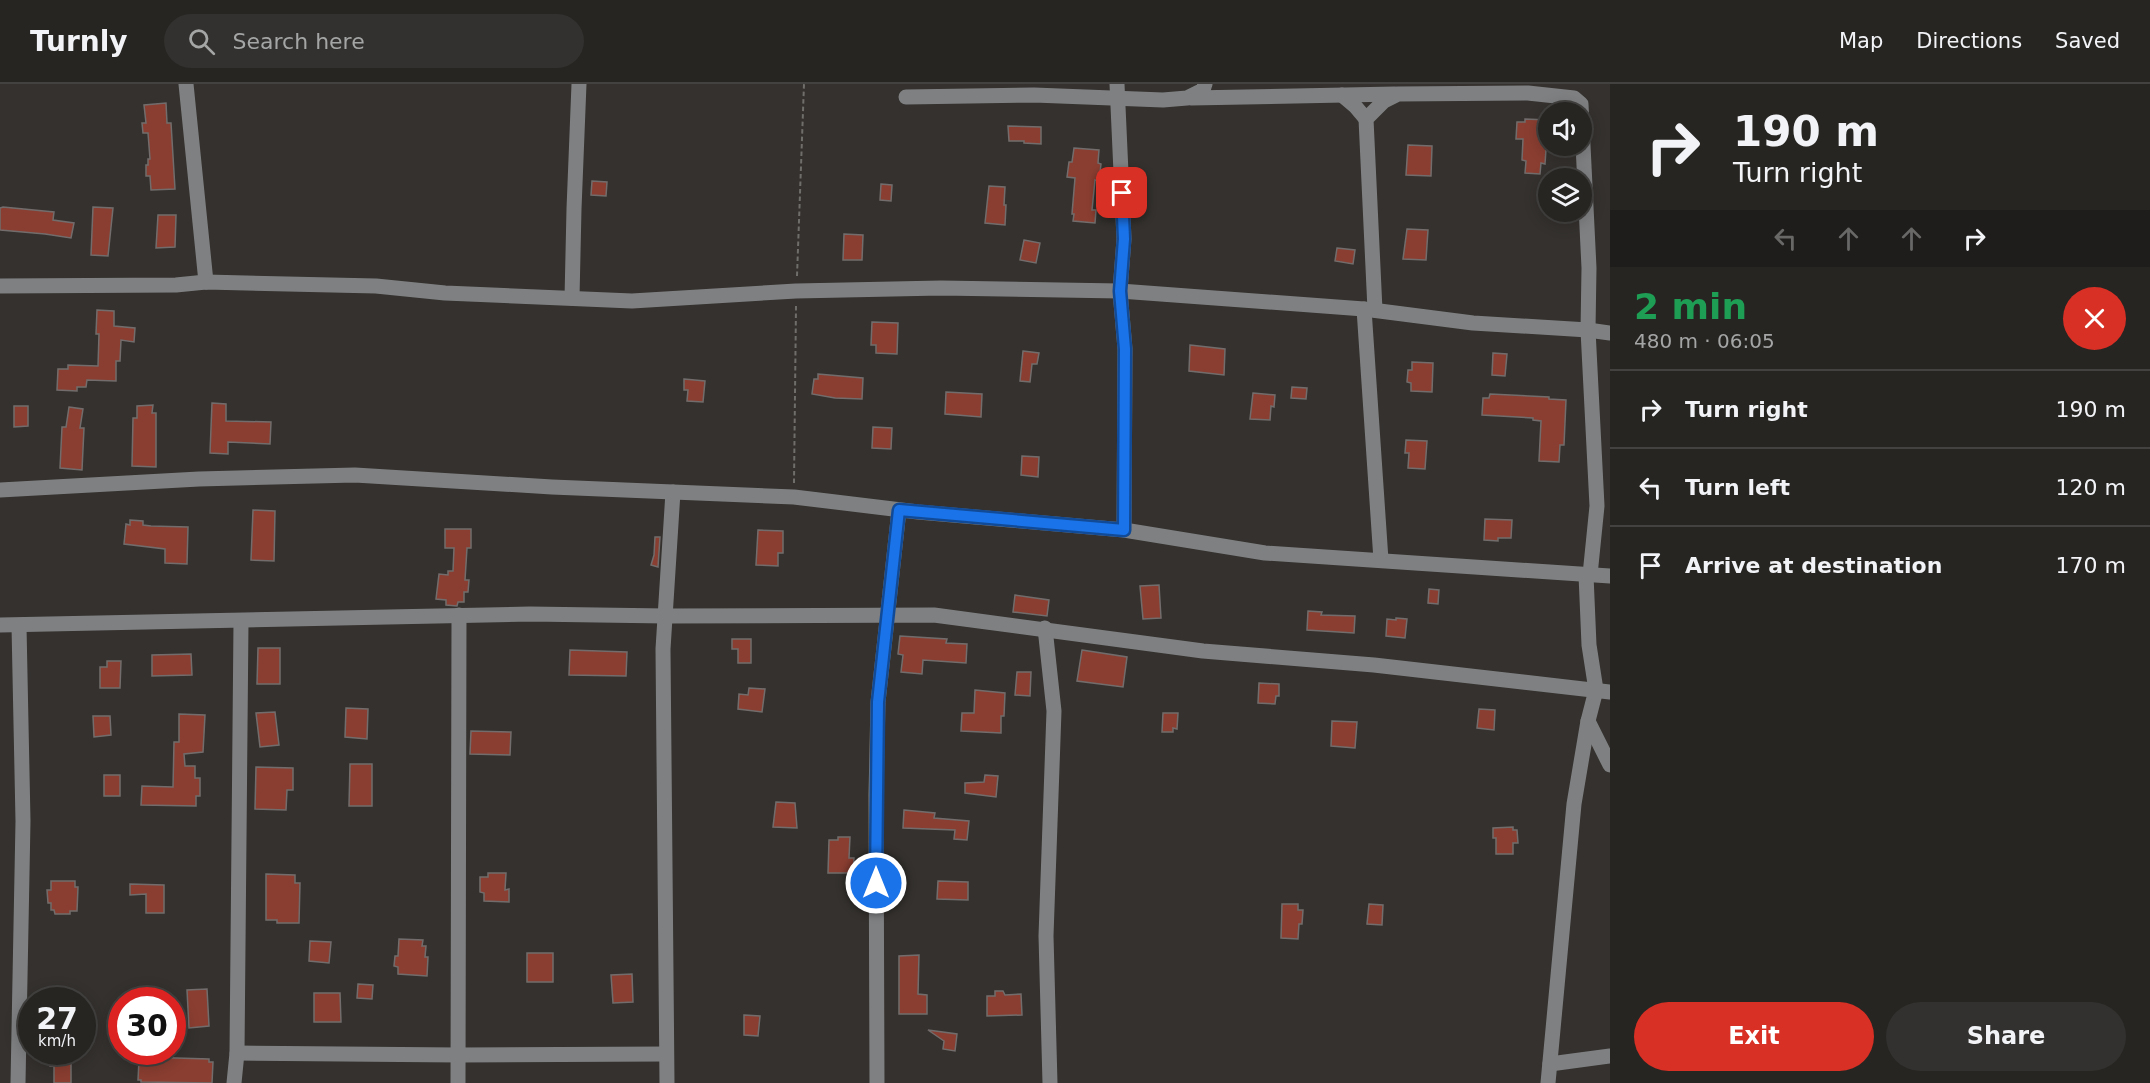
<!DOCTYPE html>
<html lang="en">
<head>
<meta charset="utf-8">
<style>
	body { margin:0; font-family:"DejaVu Sans",sans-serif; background:#33312f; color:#f1f3f6; height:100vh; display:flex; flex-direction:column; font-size:22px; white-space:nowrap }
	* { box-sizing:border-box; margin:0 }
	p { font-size:20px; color:#a4a5a5 }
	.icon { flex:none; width:33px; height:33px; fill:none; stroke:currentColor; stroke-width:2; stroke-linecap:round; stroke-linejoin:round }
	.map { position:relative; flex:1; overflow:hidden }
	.panel { display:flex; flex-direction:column; background:#272522; width:540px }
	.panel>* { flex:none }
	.guide { background:#272522; color:#f1f3f6; overflow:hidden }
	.tools { position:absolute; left:1538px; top:18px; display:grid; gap:12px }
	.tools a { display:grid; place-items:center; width:54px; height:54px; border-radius:50%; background:#272522; box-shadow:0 3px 15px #0003,0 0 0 2px #434240; font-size:30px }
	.speed { position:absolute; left:18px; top:903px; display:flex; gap:12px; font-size:30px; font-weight:700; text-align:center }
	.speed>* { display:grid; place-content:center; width:78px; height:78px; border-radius:50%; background:#272522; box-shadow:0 3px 15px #0003,0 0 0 2px #434240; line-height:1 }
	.speed small { font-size:15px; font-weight:400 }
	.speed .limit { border:9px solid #d22; background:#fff; color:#111 }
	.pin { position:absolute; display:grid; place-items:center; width:51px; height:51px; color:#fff; margin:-26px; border-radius:12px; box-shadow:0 3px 9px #0006 }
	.me { position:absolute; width:66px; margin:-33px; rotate:0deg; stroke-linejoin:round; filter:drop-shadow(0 0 4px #0008) }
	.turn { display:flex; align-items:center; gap:21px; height:126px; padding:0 24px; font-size:27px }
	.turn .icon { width:78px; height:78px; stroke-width:2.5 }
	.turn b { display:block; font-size:42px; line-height:51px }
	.lanes { display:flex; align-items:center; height:57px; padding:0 24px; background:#0003; justify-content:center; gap:30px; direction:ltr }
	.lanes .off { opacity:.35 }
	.round { display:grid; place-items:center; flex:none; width:63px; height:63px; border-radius:32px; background:#33312f }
	.summary { display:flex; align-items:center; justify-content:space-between; height:102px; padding:0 24px }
	h1 { font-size:36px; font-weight:600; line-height:45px; color:#1e9e55 }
	.cta { display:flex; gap:12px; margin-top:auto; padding:12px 24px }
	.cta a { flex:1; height:69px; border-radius:36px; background:#d93025; color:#fff; font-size:24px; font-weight:600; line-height:69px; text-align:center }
	.cta a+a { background:#33312f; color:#f1f3f6 }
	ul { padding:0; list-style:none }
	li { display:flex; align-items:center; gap:18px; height:78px; padding:0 24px; border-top:2px solid #434240 }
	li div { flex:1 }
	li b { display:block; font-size:22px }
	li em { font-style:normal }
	header { display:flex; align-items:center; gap:36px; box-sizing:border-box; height:84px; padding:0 30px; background:#272522; border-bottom:2px solid #434240 }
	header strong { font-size:28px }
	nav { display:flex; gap:33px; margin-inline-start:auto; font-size:21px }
	.search { width:420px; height:54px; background:#33312f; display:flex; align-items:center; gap:15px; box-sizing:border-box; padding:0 21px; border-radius:33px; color:#a4a5a5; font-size:22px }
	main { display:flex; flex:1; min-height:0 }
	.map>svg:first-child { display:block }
	.building { fill:#8a3e31; stroke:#726d6c; stroke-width:1.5 }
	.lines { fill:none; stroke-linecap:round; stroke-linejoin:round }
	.path { stroke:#706e6b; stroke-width:2; stroke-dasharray:4.5 3; stroke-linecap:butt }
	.minor { stroke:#7f8082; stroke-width:15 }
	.route-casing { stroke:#114b97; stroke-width:15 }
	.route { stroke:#1a73e8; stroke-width:10 }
</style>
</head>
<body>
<header>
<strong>Turnly</strong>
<div class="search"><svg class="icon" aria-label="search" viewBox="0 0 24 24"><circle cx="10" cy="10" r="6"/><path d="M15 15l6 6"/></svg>Search here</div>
<nav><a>Map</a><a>Directions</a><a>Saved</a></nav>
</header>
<main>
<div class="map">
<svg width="1610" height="999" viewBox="0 0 1610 999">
	<rect width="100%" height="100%" fill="#34312e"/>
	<!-- building -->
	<g class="building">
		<polygon points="166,19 167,39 171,39 175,105 151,106 150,92 146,92 146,81 148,81 148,75 150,75 148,49 143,49 142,39 146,39 144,21"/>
		<polygon points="1525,35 1548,36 1545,80 1541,79 1540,90 1525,89 1526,77 1522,76 1523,55 1516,55 1517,38 1525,38"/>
		<polygon points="1008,42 1041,43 1041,60 1024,59 1024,57 1009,57"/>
		<polygon points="1408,61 1432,62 1431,92 1406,91"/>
		<polygon points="1074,64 1099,66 1098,79 1101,80 1099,97 1095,96 1092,126 1096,126 1095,139 1073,137 1074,130 1072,130 1075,94 1067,93 1069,78 1072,78"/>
		<polygon points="592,97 607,98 606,112 591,111"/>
		<polygon points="881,100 892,101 891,117 880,116"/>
		<polygon points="989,102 1005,103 1004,121 1006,121 1005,141 985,139"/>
		<polygon points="3,123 54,128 53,136 74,139 71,154 45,150 0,146 0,124"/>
		<polygon points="93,123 113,124 108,172 91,171"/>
		<polygon points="158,131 176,131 175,163 156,164"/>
		<polygon points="1407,145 1428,146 1426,176 1403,175"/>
		<polygon points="844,150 863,151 862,176 843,176"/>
		<polygon points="1024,156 1040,159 1036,179 1020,176"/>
		<polygon points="1337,164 1355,166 1353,180 1335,177"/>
		<polygon points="97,226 114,227 114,242 135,244 134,258 121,256 120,277 116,277 116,297 87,296 86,303 77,303 77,307 57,306 58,285 68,285 68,281 98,282 99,250 96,250"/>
		<polygon points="872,238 898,239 897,270 876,269 876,261 871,261"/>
		<polygon points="1190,261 1225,265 1224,291 1189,287"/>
		<polygon points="1023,267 1039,269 1037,280 1032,280 1030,298 1020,297"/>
		<polygon points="1493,269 1507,270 1505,292 1492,291"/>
		<polygon points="1412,278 1433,279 1432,308 1411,307 1411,299 1407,298 1408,286 1412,286"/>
		<polygon points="818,290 863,294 862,315 835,314 812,310 814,295 818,295"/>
		<polygon points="684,295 705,297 703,318 687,317 688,306 684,306"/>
		<polygon points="1292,303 1307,304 1306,315 1291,314"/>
		<polygon points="946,308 982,310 981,333 945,330"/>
		<polygon points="1253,309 1275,311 1274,323 1271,322 1270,336 1250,335"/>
		<polygon points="1490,310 1549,313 1549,315 1566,316 1564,361 1560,361 1559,378 1539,377 1541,337 1533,336 1533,334 1482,331 1483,314 1489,314"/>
		<polygon points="212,319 226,320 226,337 271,338 270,360 228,358 228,370 210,369"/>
		<polygon points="153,321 152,329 156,329 156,383 132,382 133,334 137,334 137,322"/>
		<polygon points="14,322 28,322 28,342 14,343"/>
		<polygon points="69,323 83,325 80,344 84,344 82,386 60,384 62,343 66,343"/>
		<polygon points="873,343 892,344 891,365 872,364"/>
		<polygon points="1406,356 1427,357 1425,385 1408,384 1409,369 1405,369"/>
		<polygon points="1022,372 1039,373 1038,393 1021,391"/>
		<polygon points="253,426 275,427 274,477 251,476"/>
		<polygon points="1485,435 1512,436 1511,454 1498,454 1498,457 1484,456"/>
		<polygon points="130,436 143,437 143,441 151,442 188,443 187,480 165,479 165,465 124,460 126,440 130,441"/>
		<polygon points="445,445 471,445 471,464 467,464 465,496 469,496 468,508 464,508 464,518 458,518 457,522 446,521 446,516 436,515 439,490 448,491 448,487 453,487 454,464 445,464"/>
		<polygon points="758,446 783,447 783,469 778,469 778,482 756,481"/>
		<polygon points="655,453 660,453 658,483 651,481 654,471"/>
		<polygon points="1159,501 1161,534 1143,535 1140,502"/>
		<polygon points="1429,505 1439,506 1438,520 1428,519"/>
		<polygon points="1015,511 1049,516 1047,532 1013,528"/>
		<polygon points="1308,527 1322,528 1321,531 1355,532 1354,549 1307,546"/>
		<polygon points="1396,534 1407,535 1405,554 1386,552 1387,535 1396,536"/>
		<polygon points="900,552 947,555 946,559 967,560 966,579 923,576 922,590 901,588 903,571 898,570"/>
		<polygon points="732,555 751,555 751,579 738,579 738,565 732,565"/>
		<polygon points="258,564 280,564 280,600 257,600"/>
		<polygon points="570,566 627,568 626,592 569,591"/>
		<polygon points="1082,566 1127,573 1123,603 1077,597"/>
		<polygon points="191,570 192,591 152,592 152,571"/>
		<polygon points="107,577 121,577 120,604 100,604 100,583 107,583"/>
		<polygon points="1017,588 1031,588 1030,612 1015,611"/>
		<polygon points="1259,599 1279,600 1279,612 1276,612 1275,620 1258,619"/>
		<polygon points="749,604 765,605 762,628 738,625 739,610 748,611"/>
		<polygon points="975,606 1005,609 1004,632 1001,632 1001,649 961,647 962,629 974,629"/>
		<polygon points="346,624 368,625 367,655 345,653"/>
		<polygon points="1479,625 1495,626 1494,646 1477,644"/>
		<polygon points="275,628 279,661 260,663 256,629"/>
		<polygon points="1163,629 1178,629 1177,645 1173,644 1173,648 1162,648"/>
		<polygon points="179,630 205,631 203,668 184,670 185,682 195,682 195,694 200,694 200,712 196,712 196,722 141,721 142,702 173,703 174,658 179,658"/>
		<polygon points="93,632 110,632 111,651 94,653"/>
		<polygon points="1332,637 1357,638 1355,664 1331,662"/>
		<polygon points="471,647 511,648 510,671 470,670"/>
		<polygon points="350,680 372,680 372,722 349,722"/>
		<polygon points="256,683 293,684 293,706 287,706 286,726 255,725"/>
		<rect x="104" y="691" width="16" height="21"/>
		<polygon points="985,691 998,692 996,713 965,709 965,699 984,698"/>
		<polygon points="776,718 795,719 797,744 773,743"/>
		<polygon points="904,726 935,729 934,734 969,737 967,756 954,755 955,746 903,744"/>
		<polygon points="1513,743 1513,746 1517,746 1518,759 1513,759 1513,770 1496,770 1496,754 1493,754 1493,744"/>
		<polygon points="838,753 850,753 849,774 854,774 853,789 828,789 829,756 838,756"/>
		<polygon points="488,789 506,789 505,806 509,805 509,818 484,817 484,809 480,808 480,793 488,793"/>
		<polygon points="266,790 295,791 295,799 300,799 299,839 277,839 277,836 266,836"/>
		<polygon points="51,797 75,797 75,803 78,803 77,827 70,827 70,830 55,830 54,826 51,826 51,819 48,819 47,806 51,806"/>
		<polygon points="938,797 968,798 968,816 937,815"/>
		<polygon points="130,800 164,801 164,829 146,829 146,810 130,811"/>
		<polygon points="1282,820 1298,820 1298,826 1303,826 1302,840 1299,840 1298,855 1281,854"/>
		<polygon points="1369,820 1383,821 1382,841 1367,840"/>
		<polygon points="399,855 423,856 422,862 426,862 425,873 428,873 427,892 398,890 398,883 394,882 395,872 398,872"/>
		<polygon points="310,857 331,858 329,879 309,877"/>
		<rect x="527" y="869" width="26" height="29"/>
		<polygon points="919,871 918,910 927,911 927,930 899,930 899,872"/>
		<polygon points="632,890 633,918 613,919 611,891"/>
		<polygon points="358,900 373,901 372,915 357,914"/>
		<polygon points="207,905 209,942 189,944 187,906"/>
		<polygon points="995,907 1003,907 1005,911 1021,910 1022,931 987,932 987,912 995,912"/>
		<polygon points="314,909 340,909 341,938 314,938"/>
		<polygon points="744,931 760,932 758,952 744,951"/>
		<polygon points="928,946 957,950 955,967 943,965 944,957"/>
		<polygon points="50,970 71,971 71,999 54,999 54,982 50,982"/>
		<polygon points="143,973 209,975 209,978 213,978 212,999 141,998 141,996 138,996 139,976 143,976"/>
	</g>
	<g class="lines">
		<!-- path -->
		<g class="path">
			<polyline points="797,192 804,0"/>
			<polyline points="794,399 796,222"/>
		</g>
		<!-- minor -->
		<g class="minor">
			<polyline points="186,0 206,198"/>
			<polyline points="1117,0 1124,155 1120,207 1125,265 1124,446"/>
			<polyline points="1342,11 1355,22 1366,35"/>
			<polyline points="906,13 1034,11 1163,16 1187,14 1203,6 1205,0"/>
			<polyline points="1191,14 1395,10"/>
			<polyline points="0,202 176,201 206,198 376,202 445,209 632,217 796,207 941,204 1120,207 1364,225 1473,239 1588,246 1610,249"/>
			<polyline points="572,214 574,125 579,0"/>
			<polyline points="1364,225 1381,476"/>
			<polyline points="1375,226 1366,35 1384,17 1398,10 1528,9 1574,14 1581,20 1589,184 1588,246 1597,422 1590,491"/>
			<polyline points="0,406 199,395 355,391 552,403 794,413 918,428 1124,446 1265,469 1610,492"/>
			<polyline points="0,541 530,530 666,532 934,531 1203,567 1374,581 1610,608"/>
			<polyline points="1045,544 1054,627 1046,852 1050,999"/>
			<polyline points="1588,637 1610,681"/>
			<polyline points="237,969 459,971 666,970"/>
			<polyline points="1550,980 1610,972"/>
			<polyline points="18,999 23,737 19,542"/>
			<polyline points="234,999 237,969 241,538"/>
			<polyline points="458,999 459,531"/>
			<polyline points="667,999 663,565 673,408"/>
			<polyline points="877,999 876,711 878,618 899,426"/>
			<polyline points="1548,999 1574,720 1588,637 1596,606 1589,561 1586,491"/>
		</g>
	</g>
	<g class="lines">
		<defs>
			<polyline id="route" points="876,799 878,618 899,426 1124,446 1125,265 1120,207 1124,155 1122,109"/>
		</defs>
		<!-- route casing -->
		<use href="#route" class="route-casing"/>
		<!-- route -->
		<use href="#route" class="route"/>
	</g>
</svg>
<div class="tools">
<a><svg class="icon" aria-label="sound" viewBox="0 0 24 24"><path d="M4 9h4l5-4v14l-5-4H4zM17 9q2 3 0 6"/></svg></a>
<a><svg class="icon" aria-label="layers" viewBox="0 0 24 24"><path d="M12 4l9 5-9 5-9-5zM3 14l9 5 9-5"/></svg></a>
</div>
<div class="speed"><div>27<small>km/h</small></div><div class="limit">30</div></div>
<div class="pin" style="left:1122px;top:109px;background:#d93025"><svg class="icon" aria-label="arrive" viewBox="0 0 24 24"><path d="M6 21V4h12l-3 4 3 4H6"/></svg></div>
<svg class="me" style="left:876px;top:799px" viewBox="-20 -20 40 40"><circle r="17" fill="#1a73e8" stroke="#fff" stroke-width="3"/><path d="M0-11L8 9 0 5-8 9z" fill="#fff"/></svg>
</div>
<section class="panel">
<div class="guide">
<div class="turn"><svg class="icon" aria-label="right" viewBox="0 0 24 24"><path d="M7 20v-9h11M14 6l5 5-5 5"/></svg><div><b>190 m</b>Turn right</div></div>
<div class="lanes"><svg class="icon off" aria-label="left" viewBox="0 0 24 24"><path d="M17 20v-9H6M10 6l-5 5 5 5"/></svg><svg class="icon off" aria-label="ahead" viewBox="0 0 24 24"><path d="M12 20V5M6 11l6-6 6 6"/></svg><svg class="icon off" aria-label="ahead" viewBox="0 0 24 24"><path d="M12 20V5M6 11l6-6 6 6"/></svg><svg class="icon" aria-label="right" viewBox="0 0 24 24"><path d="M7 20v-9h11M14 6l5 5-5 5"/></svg></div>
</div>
<div class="summary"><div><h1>2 min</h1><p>480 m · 06:05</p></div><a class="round" style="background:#d93025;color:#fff"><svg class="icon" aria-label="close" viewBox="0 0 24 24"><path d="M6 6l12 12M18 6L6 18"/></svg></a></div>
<ul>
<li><svg class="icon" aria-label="right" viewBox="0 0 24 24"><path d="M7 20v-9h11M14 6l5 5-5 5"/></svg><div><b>Turn right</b></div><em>190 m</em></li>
<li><svg class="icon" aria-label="left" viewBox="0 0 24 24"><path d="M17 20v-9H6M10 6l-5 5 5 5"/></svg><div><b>Turn left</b></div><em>120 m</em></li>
<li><svg class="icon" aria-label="arrive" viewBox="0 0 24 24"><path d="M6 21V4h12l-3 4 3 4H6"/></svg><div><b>Arrive at destination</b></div><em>170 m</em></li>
</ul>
<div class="cta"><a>Exit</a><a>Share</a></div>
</section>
</main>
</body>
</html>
